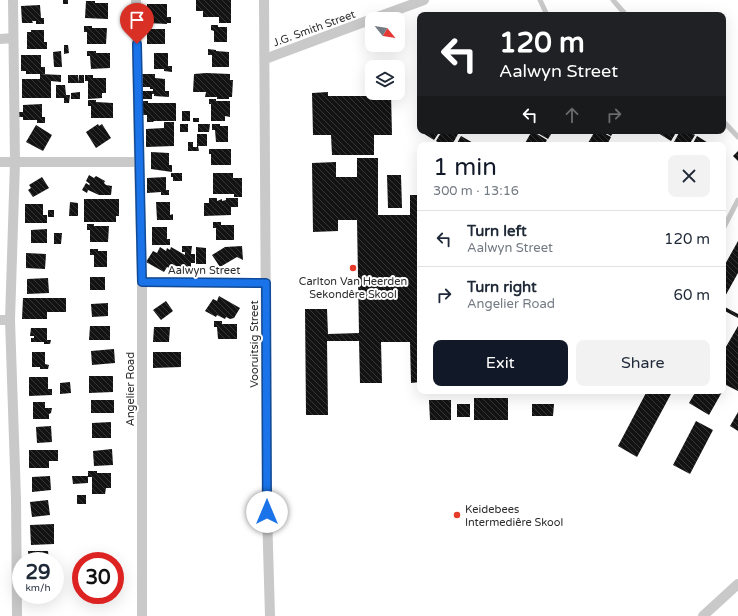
<!DOCTYPE html>
<html lang="en">
<head>
<meta charset="utf-8">
<style>
	body { margin:0; font-family:"Varela Round",sans-serif; background:#f2f2f3; color:#1f2937; height:100vh; display:flex; flex-direction:column; font-size:15px; white-space:nowrap }
	* { box-sizing:border-box; margin:0 }
	p { font-size:13px; color:#747a83 }
	.icon { flex:none; width:22px; height:22px; fill:none; stroke:currentColor; stroke-width:2; stroke-linecap:round; stroke-linejoin:round }
	.map { position:relative; flex:1; overflow:hidden }
	.panel { position:absolute; left:417px; top:142px; width:309px; height:252px; display:flex; flex-direction:column; background:#fff; border-radius:8px; box-shadow:0 4px 16px #0002 }
	.panel>* { flex:none }
	.hud { position:absolute; left:417px; top:12px; width:309px; height:122px; border-radius:8px; box-shadow:0 4px 16px #0002; background:#202124; color:#fff; overflow:hidden }
	.needle { width:26px; rotate:120deg }
	.controls { position:absolute; left:365px; top:12px; display:grid; gap:8px }
	.controls a { display:grid; place-items:center; width:40px; height:40px; border-radius:8px; background:#fff; box-shadow:0 4px 16px #0002; font-size:20px }
	.speed { position:absolute; left:12px; top:552px; display:flex; gap:8px; font-size:20px; font-weight:700; text-align:center }
	.speed>* { display:grid; place-content:center; width:52px; height:52px; border-radius:50%; background:#fff; box-shadow:0 4px 16px #0002; line-height:1 }
	.speed small { font-size:10px; font-weight:400 }
	.speed .limit { border:6px solid #d22; background:#fff; color:#111 }
	.pin { position:absolute; display:grid; place-items:center; width:34px; height:34px; color:#fff; margin:-41px -17px; border-radius:50% 50% 50% 0; rotate:-45deg; box-shadow:0 0 4px #0007 }
	.pin .icon { rotate:45deg }
	.me { position:absolute; width:44px; margin:-22px; rotate:0deg; stroke-linejoin:round; filter:drop-shadow(0 0 3px #0008) }
	.turn { display:flex; align-items:center; gap:14px; height:84px; padding:0 16px; font-size:18px }
	.turn .icon { width:52px; height:52px; stroke-width:2.5 }
	.turn b { display:block; font-size:28px; line-height:34px }
	.lanes { display:flex; align-items:center; height:38px; padding:0 16px; background:#0003; justify-content:center; gap:20px; direction:ltr }
	.lanes .off { opacity:.35 }
	.round { display:grid; place-items:center; flex:none; width:42px; height:42px; border-radius:8px; background:#f2f2f3 }
	.overview { display:flex; align-items:center; justify-content:space-between; height:68px; padding:0 16px }
	h1 { font-size:24px; font-weight:600; line-height:30px; color:#111827 }
	.primary-button { display:flex; gap:8px; margin-top:auto; padding:8px 16px }
	.primary-button a { flex:1; height:46px; border-radius:8px; background:#111827; color:#fff; font-size:16px; font-weight:600; line-height:46px; text-align:center }
	.primary-button a+a { background:#f2f2f3; color:#1f2937 }
	ul { padding:0; list-style:none }
	li { display:flex; align-items:center; gap:12px; height:56px; padding:0 16px; border-top:1px solid #e0e1e3 }
	li div { flex:1 }
	li b { display:block; font-size:15px }
	li em { font-style:normal }
	.map>svg:first-child { display:block }
	.building { fill:url(#building-back-hatch) }
	.lines { fill:none; stroke-linecap:round; stroke-linejoin:round }
	.service { stroke:#c9c9c9; stroke-width:5 }
	.minor { stroke:#c9c9c9; stroke-width:10 }
	.route-casing { stroke:#114b97; stroke-width:10 }
	.route { stroke:#1a73e8; stroke-width:7 }
	.poi-dot { fill:#e63b2b; stroke:#fff; stroke-width:1.5 }
	.labels { text-anchor:middle; stroke-width:4; stroke-linejoin:round; paint-order:stroke }
	.street-label { font-size:11px; fill:#2c2c2c; stroke:#fff }
	.poi-label { font-size:11px; fill:#2c2c2c; stroke:#fff }
</style>
</head>
<body>
<div class="map">
<svg width="738" height="616" viewBox="0 0 738 616">
	<defs>
		<pattern id="building-back-hatch" width="6" height="6" patternUnits="userSpaceOnUse"><rect width="6" height="6" fill="#131313"/><path d="M-1 5l2 2M0 0l6 6M5-1l2 2" fill="none" stroke="#363636"/></pattern>
	</defs>
	<rect width="100%" height="100%" fill="#fff"/>
	<!-- building -->
	<g class="building">
		<rect x="63" y="0" width="5" height="4"/>
		<polygon points="196,0 231,0 231,23 219,23 219,17 203,17 203,11 196,11"/>
		<polygon points="86,1 95,1 95,3 108,3 108,19 85,18"/>
		<polygon points="147,4 167,4 167,17 171,17 171,23 167,23 167,24 147,23"/>
		<polygon points="40,5 41,18 44,18 44,24 36,24 36,21 32,21 33,23 22,23 21,6"/>
		<polygon points="211,25 218,25 218,27 227,27 227,42 214,42 214,31 211,30"/>
		<polygon points="84,26 92,26 92,28 107,28 106,44 87,44 87,32 84,32"/>
		<rect x="147" y="29" width="18" height="15"/>
		<polygon points="31,30 44,30 44,42 47,42 47,49 27,49 27,32 31,32"/>
		<polygon points="64,45 68,45 69,53 64,54"/>
		<polygon points="208,49 216,50 216,51 229,52 229,67 212,67 212,55 208,55"/>
		<polygon points="61,51 62,67 54,67 53,52"/>
		<polygon points="87,51 96,51 96,53 110,53 110,68 91,69 90,56 87,56"/>
		<polygon points="154,53 168,53 168,66 172,66 172,72 164,71 164,69 154,69"/>
		<polygon points="21,55 41,55 41,67 45,67 45,74 26,74 26,71 21,71"/>
		<polygon points="206,73 230,74 230,80 233,80 232,97 229,97 229,99 217,99 217,97 205,97 206,92 193,92 194,74"/>
		<polygon points="40,74 61,75 61,82 51,81 51,98 22,98 22,79 40,79"/>
		<polygon points="140,74 155,74 155,78 165,79 165,91 169,91 169,97 154,96 154,94 152,94 152,99 139,99 140,91 153,91 153,89 150,89 150,87 140,87"/>
		<rect x="68" y="75" width="10" height="8"/>
		<polygon points="79,75 84,75 84,83 78,83"/>
		<polygon points="85,75 93,75 93,78 106,78 106,93 102,93 102,98 88,99 88,81 85,81"/>
		<polygon points="56,85 65,85 66,95 70,95 69,103 64,103 64,98 56,98"/>
		<polygon points="80,92 80,99 71,99 71,93"/>
		<polygon points="328,92 328,96 373,96 373,93 391,93 392,135 374,135 374,155 332,155 331,135 313,135 312,93"/>
		<polygon points="209,99 216,99 216,101 230,101 230,117 225,116 225,121 211,121 211,104 209,104"/>
		<polygon points="88,100 96,100 96,102 113,103 113,118 91,118 91,106 88,106"/>
		<polygon points="142,101 148,101 148,103 176,103 176,121 154,121 153,122 147,122 147,115 143,115"/>
		<polygon points="42,104 42,117 45,117 45,123 37,123 37,120 23,120 23,117 18,117 18,112 23,112 23,105"/>
		<rect x="182" y="111" width="8" height="10"/>
		<rect x="193" y="118" width="6" height="4"/>
		<polygon points="164,122 174,122 174,146 146,147 146,129 164,128"/>
		<polygon points="98,124 99,126 102,124 111,138 96,148 86,132"/>
		<rect x="180" y="124" width="8" height="8"/>
		<polygon points="198,124 210,124 209,132 198,132"/>
		<polygon points="212,124 220,124 220,126 228,126 228,142 216,142 215,130 212,130"/>
		<polygon points="36,125 52,135 43,151 26,142"/>
		<polygon points="421,131 440,131 434,140 421,132"/>
		<polygon points="442,131 452,131 458,134 452,145 443,145 436,141"/>
		<polygon points="532,131 547,140 544,145 524,145"/>
		<polygon points="534,131 553,131 548,139"/>
		<polygon points="595,131 600,131 611,137 607,145 592,145 588,143"/>
		<polygon points="602,131 614,131 611,136"/>
		<polygon points="659,131 677,131 671,141 658,133"/>
		<polygon points="680,131 688,131 695,135 689,145 679,145 674,142"/>
		<polygon points="197,134 207,134 207,146 198,146 199,151 188,151 188,142 193,142 193,147 197,147"/>
		<polygon points="461,136 475,144 474,145 456,145"/>
		<polygon points="697,136 710,144 710,145 692,145"/>
		<polygon points="209,149 231,149 231,165 211,165 211,154 209,154"/>
		<polygon points="738,151 738,161 733,156"/>
		<polygon points="151,152 169,153 169,165 172,165 172,172 151,169"/>
		<polygon points="357,158 378,158 378,215 410,215 410,195 420,195 420,382 411,383 410,342 381,342 382,383 360,383 359,341 327,341 328,415 306,415 305,309 327,309 328,334 359,333 357,220 338,220 338,231 313,232 312,163 336,162 336,177 357,177"/>
		<polygon points="171,173 182,173 182,181 173,181 173,177 171,177"/>
		<polygon points="213,173 233,173 233,178 242,178 242,197 234,197 234,194 213,194"/>
		<polygon points="89,175 94,178 96,176 105,181 104,183 106,185 112,186 111,195 99,195 88,190 87,193 82,190 86,183 89,185 90,184 86,181"/>
		<polygon points="387,175 401,175 402,208 388,208"/>
		<polygon points="42,177 49,188 33,197 28,190 31,188 29,185"/>
		<polygon points="166,177 166,190 169,190 169,195 161,195 161,192 147,193 147,178"/>
		<polygon points="209,198 217,198 217,201 222,199 222,201 226,200 226,198 238,198 238,207 231,207 231,215 204,216 204,203 209,203"/>
		<polygon points="84,199 119,199 119,216 116,216 116,222 84,222"/>
		<polygon points="70,202 78,203 78,216 69,216"/>
		<polygon points="156,202 170,202 170,215 173,214 173,220 157,220"/>
		<polygon points="25,204 43,204 43,215 47,215 47,223 25,223"/>
		<rect x="48" y="210" width="6" height="7"/>
		<polygon points="213,222 221,222 221,225 234,225 234,240 216,240 216,228 213,228"/>
		<polygon points="87,224 94,224 94,226 109,226 108,242 90,242 90,230 87,230"/>
		<polygon points="152,227 167,227 167,239 170,239 170,245 152,245"/>
		<polygon points="47,229 47,243 31,243 31,230"/>
		<polygon points="54,233 62,233 61,244 54,244"/>
		<polygon points="738,241 738,273 723,300 723,268"/>
		<polygon points="182,246 192,246 191,254 195,254 195,263 191,263 191,269 185,269 185,267 180,268 174,265 172,269 167,267 164,272 146,262 153,251 157,253 160,247 166,251 167,248 170,250 171,247 185,255 185,252 182,252"/>
		<polygon points="242,246 243,260 237,257 220,267 212,255 225,247"/>
		<polygon points="196,247 206,248 206,264 196,264"/>
		<polygon points="90,249 98,249 98,251 107,251 107,267 94,267 94,255 90,255"/>
		<polygon points="26,253 46,254 45,269 26,268"/>
		<rect x="90" y="277" width="15" height="13"/>
		<polygon points="48,278 49,293 27,294 27,279"/>
		<polygon points="219,296 240,308 234,318 230,319 226,317 225,319 217,315 216,317 205,311 213,299 217,301"/>
		<polygon points="23,298 66,298 66,312 47,312 47,319 22,319"/>
		<polygon points="166,301 173,311 161,320 153,310"/>
		<polygon points="108,303 108,316 92,317 91,304"/>
		<polygon points="723,306 738,314 738,318 723,310"/>
		<polygon points="214,321 222,321 222,324 237,324 237,339 218,339 217,327 214,327"/>
		<polygon points="90,326 110,326 110,340 89,340"/>
		<polygon points="738,326 738,391 726,385 709,415 689,403 696,391 723,391 723,352"/>
		<polygon points="154,327 170,327 169,342 153,342"/>
		<polygon points="31,328 47,328 47,340 51,340 50,344 44,344 44,342 31,342 31,338 34,338 34,336 30,336"/>
		<polygon points="114,349 115,363 92,365 91,351"/>
		<polygon points="32,352 45,352 45,364 49,365 48,369 40,369 40,367 32,367"/>
		<polygon points="153,352 181,352 181,367 153,368"/>
		<polygon points="89,376 113,376 113,392 89,393"/>
		<polygon points="29,377 48,377 48,389 52,389 52,395 29,396"/>
		<polygon points="70,382 71,393 60,394 60,383"/>
		<polygon points="647,391 665,391 671,394 637,457 618,446"/>
		<rect x="474" y="398" width="34" height="22"/>
		<rect x="91" y="400" width="23" height="13"/>
		<polygon points="429,400 451,400 451,420 430,420"/>
		<polygon points="33,402 45,402 45,408 52,408 51,413 49,414 49,419 33,419"/>
		<rect x="457" y="404" width="13" height="13"/>
		<polygon points="532,404 554,404 553,416 532,416"/>
		<polygon points="738,412 738,431 730,426"/>
		<polygon points="696,421 713,430 690,474 673,465"/>
		<polygon points="111,422 111,438 92,438 92,423"/>
		<polygon points="51,426 52,442 37,443 36,427"/>
		<polygon points="112,449 113,465 94,466 93,451"/>
		<polygon points="29,450 58,450 58,461 49,461 49,468 29,468"/>
		<polygon points="88,471 97,471 97,473 111,473 111,488 106,488 105,494 92,494 92,477 88,477"/>
		<polygon points="50,476 51,490 32,492 32,477"/>
		<polygon points="72,476 88,476 88,483 73,484"/>
		<rect x="77" y="495" width="9" height="9"/>
		<polygon points="48,500 50,515 32,517 30,502"/>
		<polygon points="54,524 54,544 31,545 30,525"/>
		<polygon points="28,551 48,551 49,561 29,561"/>
	</g>
	<g class="lines">
		<!-- service -->
		<g class="service">
			<polyline points="540,0 547,15"/>
			<polyline points="613,0 626,15"/>
			<polyline points="723,121 738,137"/>
			<polyline points="723,229 738,200"/>
		</g>
		<!-- minor -->
		<g class="minor">
			<polyline points="13,0 15,162 10,320 16,499 17,616"/>
			<polyline points="136,0 139,162 142,282 142,616"/>
			<polyline points="264,0 267,512 270,616"/>
			<polyline points="372,19 424,0"/>
			<polyline points="0,39 13,38"/>
			<polyline points="265,59 372,19"/>
			<polyline points="0,162 139,162"/>
			<polyline points="142,282 266,283"/>
			<polyline points="0,320 10,320"/>
			<polyline points="703,616 738,584"/>
		</g>
	</g>
	<g class="lines">
		<defs>
			<polyline id="route" points="137,44 142,282 266,283 267,512"/>
		</defs>
		<!-- route casing -->
		<use href="#route" class="route-casing"/>
		<!-- route -->
		<use href="#route" class="route"/>
	</g>
	<!-- markers -->
	<g class="poi-dot">
		<circle cx="353" cy="268" r="4"/>
		<circle cx="457" cy="515" r="4"/>
	</g>
	<g class="labels">
		<!-- street labels -->
		<g class="street-label">
			<text transform="translate(314 28) rotate(-20)" y="4">J.G. Smith Street</text>
			<text x="204" y="274">Aalwyn Street</text>
			<text transform="translate(254 344) rotate(-90)" y="4">Vooruitsig Street</text>
			<text transform="translate(130 389) rotate(-90)" y="4">Angelier Road</text>
		</g>
		<!-- poi labels -->
		<g class="poi-label">
			<text x="353" y="285">Carlton Van Heerden<tspan x="353" dy="13">Sekondêre Skool</tspan></text>
			<text x="465" y="513" text-anchor="start">Keidebees<tspan x="465" dy="13">Intermediêre Skool</tspan></text>
		</g>
	</g>
</svg>
<div class="controls">
<a><svg class="needle" viewBox="-14 -14 28 28"><path d="M0-13l5 13h-10z" fill="#e53935"/><path d="M0 13l5-13h-10z" fill="#747a83"/></svg></a>
<a><svg class="icon" aria-label="layers" viewBox="0 0 24 24"><path d="M12 4l9 5-9 5-9-5zM3 14l9 5 9-5"/></svg></a>
</div>
<div class="speed"><div>29<small>km/h</small></div><div class="limit">30</div></div>
<div class="pin" style="left:137px;top:44px;background:#d93025"><svg class="icon" aria-label="arrive" viewBox="0 0 24 24"><path d="M6 21V4h12l-3 4 3 4H6"/></svg></div>
<svg class="me" style="left:267px;top:512px" viewBox="-20 -20 40 40"><circle r="19" fill="#fff"/><path d="M0-13L10 11 0 6-10 11z" fill="#1a73e8"/></svg>
<div class="hud">
<div class="turn"><svg class="icon" aria-label="left" viewBox="0 0 24 24"><path d="M17 20v-9H6M10 6l-5 5 5 5"/></svg><div><b>120 m</b>Aalwyn Street</div></div>
<div class="lanes"><svg class="icon" aria-label="left" viewBox="0 0 24 24"><path d="M17 20v-9H6M10 6l-5 5 5 5"/></svg><svg class="icon off" aria-label="ahead" viewBox="0 0 24 24"><path d="M12 20V5M6 11l6-6 6 6"/></svg><svg class="icon off" aria-label="right" viewBox="0 0 24 24"><path d="M7 20v-9h11M14 6l5 5-5 5"/></svg></div>
</div>
<section class="panel">
<div class="overview"><div><h1>1 min</h1><p>300 m · 13:16</p></div><a class="round"><svg class="icon" aria-label="close" viewBox="0 0 24 24"><path d="M6 6l12 12M18 6L6 18"/></svg></a></div>
<ul>
<li><svg class="icon" aria-label="left" viewBox="0 0 24 24"><path d="M17 20v-9H6M10 6l-5 5 5 5"/></svg><div><b>Turn left</b><p>Aalwyn Street</p></div><em>120 m</em></li>
<li><svg class="icon" aria-label="right" viewBox="0 0 24 24"><path d="M7 20v-9h11M14 6l5 5-5 5"/></svg><div><b>Turn right</b><p>Angelier Road</p></div><em>60 m</em></li>
</ul>
<div class="primary-button"><a>Exit</a><a>Share</a></div>
</section>
</div>
</body>
</html>
